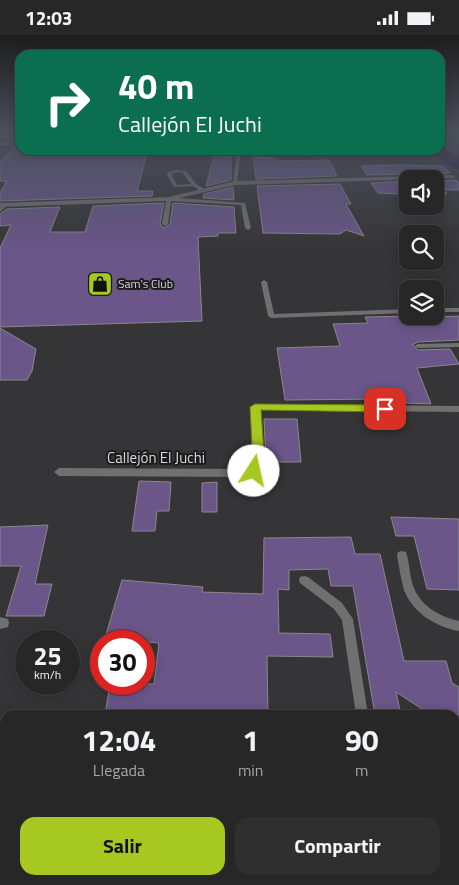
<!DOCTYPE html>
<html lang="es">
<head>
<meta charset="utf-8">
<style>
	body { margin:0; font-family:"Titillium Web",sans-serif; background:#302f30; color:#f1f3f6; height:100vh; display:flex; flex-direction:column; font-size:19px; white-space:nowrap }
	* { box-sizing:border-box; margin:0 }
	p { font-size:16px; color:#a5a5a8 }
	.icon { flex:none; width:28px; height:28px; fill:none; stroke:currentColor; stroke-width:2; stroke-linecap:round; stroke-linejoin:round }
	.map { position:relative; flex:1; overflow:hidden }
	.panel { position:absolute; left:0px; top:675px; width:460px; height:175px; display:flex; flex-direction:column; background:#282728; border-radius:15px 15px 0 0; box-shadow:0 2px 12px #0003,0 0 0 1px #444445 }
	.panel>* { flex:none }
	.guide { position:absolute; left:15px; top:15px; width:430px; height:105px; border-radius:15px; box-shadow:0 2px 12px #0003,0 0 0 1px #444445; background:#0b6e4f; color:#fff; overflow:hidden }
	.buttons { position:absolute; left:399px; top:135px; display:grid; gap:10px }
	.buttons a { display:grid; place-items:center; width:45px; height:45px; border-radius:10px; background:#282728; box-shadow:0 2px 12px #0003,0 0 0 1px #444445; font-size:25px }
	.speed { position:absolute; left:15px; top:595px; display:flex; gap:10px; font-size:25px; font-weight:700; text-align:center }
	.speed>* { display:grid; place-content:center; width:65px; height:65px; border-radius:50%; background:#282728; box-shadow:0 2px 12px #0003,0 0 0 1px #444445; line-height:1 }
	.speed small { font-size:12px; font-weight:400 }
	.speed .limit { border:8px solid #d22; background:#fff; color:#111 }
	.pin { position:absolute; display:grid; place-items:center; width:42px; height:42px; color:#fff; margin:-21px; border-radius:10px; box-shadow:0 2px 8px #0006 }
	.me { position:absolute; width:55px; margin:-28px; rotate:10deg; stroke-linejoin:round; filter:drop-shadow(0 0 4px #0008) }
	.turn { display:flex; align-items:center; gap:18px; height:105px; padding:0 20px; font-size:22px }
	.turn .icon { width:65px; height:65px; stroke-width:2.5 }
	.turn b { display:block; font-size:35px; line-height:42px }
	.eta { display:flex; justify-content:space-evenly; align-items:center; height:85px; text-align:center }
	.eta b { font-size:30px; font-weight:700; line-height:35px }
	.action { display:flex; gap:10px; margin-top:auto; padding:10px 20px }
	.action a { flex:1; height:58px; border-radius:15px; background:#a6c821; color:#111; font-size:20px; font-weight:700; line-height:58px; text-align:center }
	.action a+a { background:#302f30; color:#f1f3f6 }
	.status { display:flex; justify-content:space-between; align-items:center; height:35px; padding:0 25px; background:#282728; direction:ltr }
	.status svg { height:14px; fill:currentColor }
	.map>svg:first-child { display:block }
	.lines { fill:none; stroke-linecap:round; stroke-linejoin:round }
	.river { fill:#220d3a; fill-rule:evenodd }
	.building { fill:#6a5689; stroke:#89888b }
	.lane { fill:#717071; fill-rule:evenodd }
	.street { fill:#717071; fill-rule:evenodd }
	.route { fill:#a6c821; stroke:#6c8215 }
	.labels { text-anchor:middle; stroke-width:4; stroke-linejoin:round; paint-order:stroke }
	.far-poi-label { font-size:12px; fill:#d9d8da; stroke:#1c1c1d; text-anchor:start }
	.street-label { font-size:15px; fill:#d9d8da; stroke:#1c1c1d }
</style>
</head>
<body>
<div class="status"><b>12:03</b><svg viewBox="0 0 49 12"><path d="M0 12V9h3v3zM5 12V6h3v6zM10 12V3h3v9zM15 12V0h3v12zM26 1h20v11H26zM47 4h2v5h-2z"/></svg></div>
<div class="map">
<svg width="459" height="850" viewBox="0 0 459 850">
	<rect width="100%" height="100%" fill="#353436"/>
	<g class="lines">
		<!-- river -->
		<polygon class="river" points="440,112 459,122 459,134 453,132 427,115 440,115"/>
	</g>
	<!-- building -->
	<g class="building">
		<polygon points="14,112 20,112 20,115 148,115 137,156 153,156 152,161 0,166 0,158 7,146 0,146 0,127"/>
		<polygon points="215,118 231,118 231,145 206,151"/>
		<polygon points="253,122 274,123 275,126 329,125 337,141 256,144"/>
		<polygon points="401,130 443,131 450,138 367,140 361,131"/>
		<polygon points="456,145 459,148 459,155 444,155 447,159 435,159 435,146"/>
		<polygon points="408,146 408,158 395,159 378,158 371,148"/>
		<polygon points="340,149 351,169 346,169 364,201 346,195 340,199 263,198 257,151"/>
		<polygon points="233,152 234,165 203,163 204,159"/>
		<polygon points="164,168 160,189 164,193 170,189 173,168 234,172 236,198 218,198 218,201 198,202 202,286 0,292 0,213 11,190 0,191 0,179 7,174 60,172 50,197 85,197 93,171"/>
		<polygon points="408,281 408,283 459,281 459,305 418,307 412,310 418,315 450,314 459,329 417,333 431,369 382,367 381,364 285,365 277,313 340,311 333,289 368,288 365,282"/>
		<polygon points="0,293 36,314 32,336 27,345 0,345"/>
		<polygon points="264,384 297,384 301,427 266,427"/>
		<polygon points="139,446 171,447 169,476 157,476 155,496 132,496"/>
		<polygon points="217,447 217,477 202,477 202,448"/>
		<polygon points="391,482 459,484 459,555 427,554 414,501 396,501"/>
		<polygon points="48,490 35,549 52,549 44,581 6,581 21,531 0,531 0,492"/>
		<polygon points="351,502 355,519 380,519 404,626 446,626 452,648 459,652 459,680 431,680 396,657 401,680 375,680 353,551 331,551 328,534 289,535 289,555 278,554 279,598 330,599 333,622 267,621 268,680 105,680 110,649 154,649 159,608 105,603 122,545 203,552 202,557 263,559 264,503"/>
	</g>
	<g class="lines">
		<!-- lane -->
		<g class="lane">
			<polygon points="237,115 241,115 237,148 235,149 233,148"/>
			<path d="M 176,135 L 186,136 L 196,149 L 206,155 L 206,157 L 202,157 L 193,151 L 174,152 L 166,138 ZM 176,137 L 183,138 L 191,149 L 177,150 L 171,139 Z"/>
			<polygon points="4,169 8,170 0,177 0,173"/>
			<polygon points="264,245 267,247 274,279 408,274 408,278 271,283 268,281 261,247"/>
			<rect x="435" y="273" width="24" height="4"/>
			<path d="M 402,516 L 406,517 L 407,520 C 410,532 410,548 417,559 C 425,573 443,583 459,586 L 459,596 C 436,592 413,578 404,555 C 401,544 399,532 397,520 L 398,517 Z"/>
			<polygon points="304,541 308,542 342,568 353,584 368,680 356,680 342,585 334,574 300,548 299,545 300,542"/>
		</g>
		<!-- street -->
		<g class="street">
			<rect x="0" y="108" width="20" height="2"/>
			<polygon points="453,140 455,143 235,150 179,163 245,168 251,193 248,195 245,193 241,170 171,166 168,189 165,191 162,189 166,166 0,172 0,168 169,162 235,146"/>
			<polygon points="459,308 459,312 418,313 414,311 418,309"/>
			<polygon points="255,369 459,371 459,377 260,375 264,432 258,439 244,442 59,441 54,437 59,433 244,434 254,431 250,372"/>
			<polygon points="0,582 8,584 9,588 8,592 0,594"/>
			<rect x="0" y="825" width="5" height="18"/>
			<polygon points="455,835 459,835 459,850 449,850 447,845 455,845"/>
		</g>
	</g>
	<!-- sky -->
	<linearGradient id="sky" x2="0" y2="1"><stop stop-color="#1d1d1e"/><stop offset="0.45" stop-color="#4b505d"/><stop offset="1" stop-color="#4b505d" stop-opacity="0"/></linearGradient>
	<rect width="459" height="217" fill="url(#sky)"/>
	<!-- route -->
	<polygon class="route" points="255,369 385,370 390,374 385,377 261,375 265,432 258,439 254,440 248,436 253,430 250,372"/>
	<!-- icons -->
	<defs>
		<symbol id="shop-square" viewBox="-11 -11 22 22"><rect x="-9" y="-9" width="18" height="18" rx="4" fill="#a6c821" stroke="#1c1c1d"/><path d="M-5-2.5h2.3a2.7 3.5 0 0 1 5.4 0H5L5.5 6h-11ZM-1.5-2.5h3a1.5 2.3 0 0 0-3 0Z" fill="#111"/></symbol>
	</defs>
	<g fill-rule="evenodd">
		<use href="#shop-square" x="86" y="235" width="28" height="28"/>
	</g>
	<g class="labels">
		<!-- far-poi labels -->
		<g class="far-poi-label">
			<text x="118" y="253">Sam's Club</text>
		</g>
		<!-- street labels -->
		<g class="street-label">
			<text x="156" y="428">Callejón El Juchi</text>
		</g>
	</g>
</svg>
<div class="buttons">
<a><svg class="icon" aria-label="sound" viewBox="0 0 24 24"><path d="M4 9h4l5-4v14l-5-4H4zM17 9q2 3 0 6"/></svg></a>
<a><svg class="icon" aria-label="search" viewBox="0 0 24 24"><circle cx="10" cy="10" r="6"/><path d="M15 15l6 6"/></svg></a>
<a><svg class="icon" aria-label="layers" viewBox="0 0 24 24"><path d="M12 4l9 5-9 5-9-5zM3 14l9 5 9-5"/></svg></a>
</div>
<div class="speed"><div>25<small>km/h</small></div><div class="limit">30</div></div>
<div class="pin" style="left:385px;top:374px;background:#d93025"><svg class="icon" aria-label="arrive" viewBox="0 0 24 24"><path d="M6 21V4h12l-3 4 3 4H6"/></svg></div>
<svg class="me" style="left:254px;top:436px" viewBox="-20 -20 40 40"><circle r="19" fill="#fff"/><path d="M0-13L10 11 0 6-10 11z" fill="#a6c821"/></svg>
<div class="guide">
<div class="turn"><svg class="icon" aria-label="right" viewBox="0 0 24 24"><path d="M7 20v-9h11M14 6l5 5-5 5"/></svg><div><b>40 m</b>Callejón El Juchi</div></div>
</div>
<section class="panel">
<div class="eta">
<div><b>12:04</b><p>Llegada</p></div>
<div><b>1</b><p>min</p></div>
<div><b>90</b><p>m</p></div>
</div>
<div class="action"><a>Salir</a><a>Compartir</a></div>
</section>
</div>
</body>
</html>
